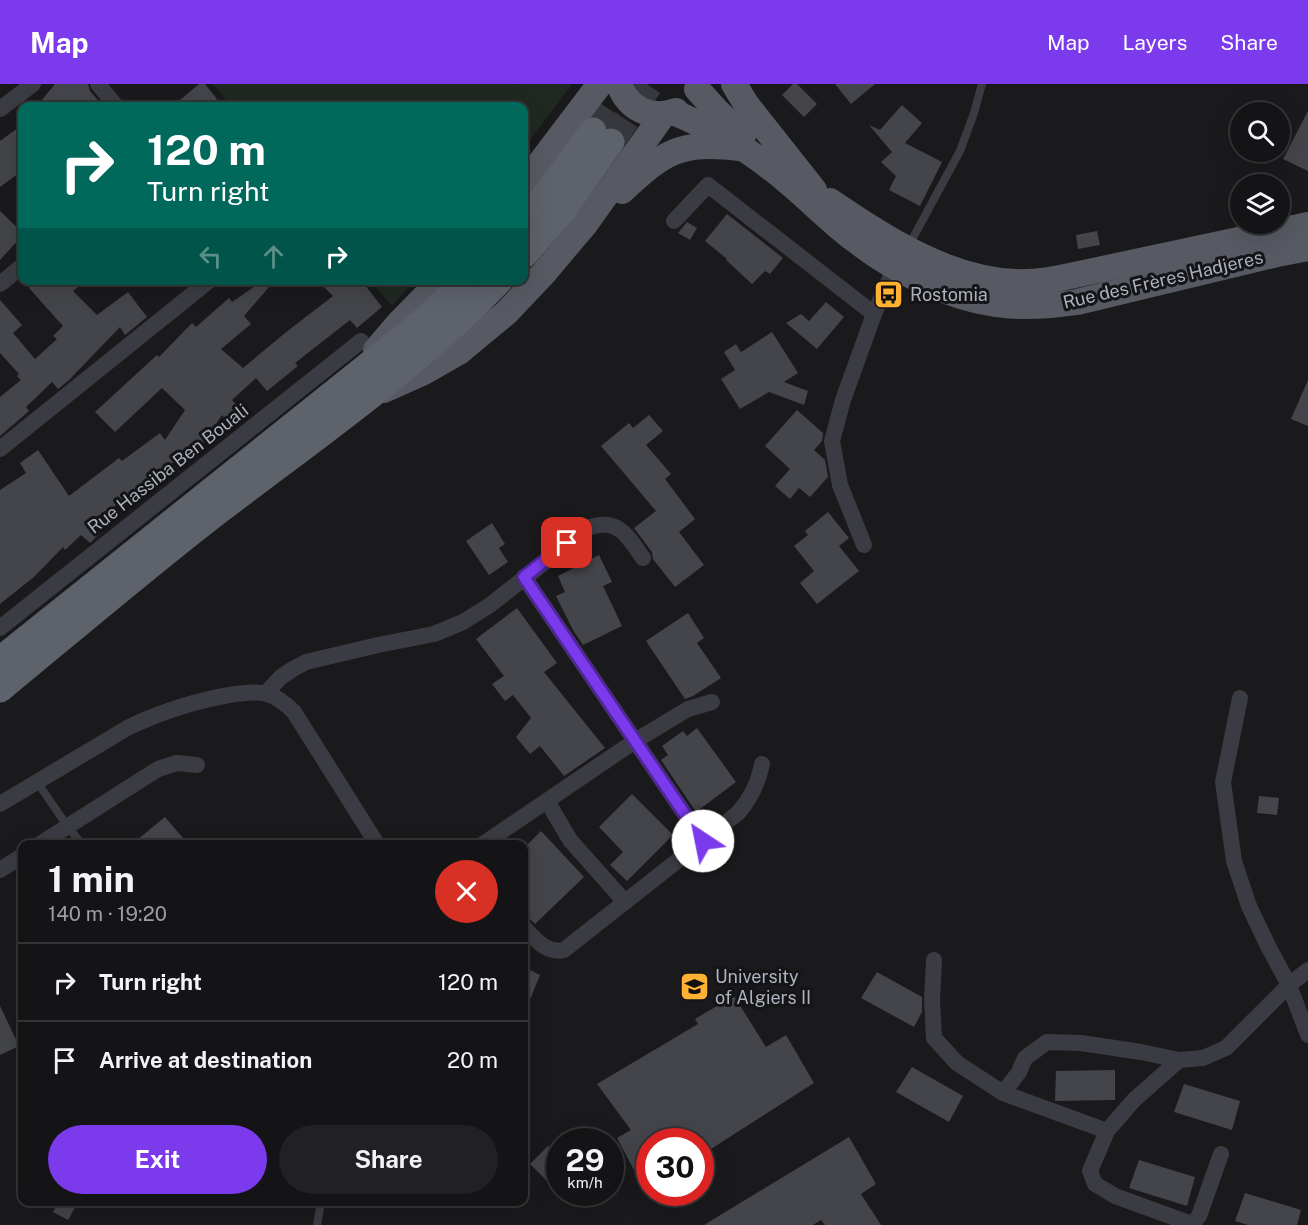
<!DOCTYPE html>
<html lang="en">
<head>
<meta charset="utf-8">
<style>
	body { margin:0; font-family:"Public Sans",sans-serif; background:#212123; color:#f1f3f6; height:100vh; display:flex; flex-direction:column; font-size:22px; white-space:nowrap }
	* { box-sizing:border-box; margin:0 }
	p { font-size:20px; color:#9d9ea1 }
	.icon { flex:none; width:33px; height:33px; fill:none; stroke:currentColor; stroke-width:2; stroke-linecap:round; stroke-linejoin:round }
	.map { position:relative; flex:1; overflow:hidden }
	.sheet { position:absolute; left:18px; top:756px; width:510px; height:366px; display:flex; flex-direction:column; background:#141416; border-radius:12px; box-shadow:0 6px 24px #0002,0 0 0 2px #333335 }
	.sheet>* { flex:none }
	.banner { position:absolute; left:18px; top:18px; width:510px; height:183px; border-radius:12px; box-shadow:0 6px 24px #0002,0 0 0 2px #333335; background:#00695c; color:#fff; overflow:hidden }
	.fabs { position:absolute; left:1230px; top:18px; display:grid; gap:12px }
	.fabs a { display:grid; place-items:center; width:60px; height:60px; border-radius:50%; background:#141416; box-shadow:0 6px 24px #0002,0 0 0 2px #333335; font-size:30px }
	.speed { position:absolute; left:546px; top:1044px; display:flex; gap:12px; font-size:30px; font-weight:700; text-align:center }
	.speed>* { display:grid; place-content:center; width:78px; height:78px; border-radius:50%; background:#141416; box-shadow:0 6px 24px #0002,0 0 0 2px #333335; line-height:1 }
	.speed small { font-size:15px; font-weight:400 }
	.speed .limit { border:9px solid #d22; background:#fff; color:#111 }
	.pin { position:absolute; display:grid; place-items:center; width:51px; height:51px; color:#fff; margin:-26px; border-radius:12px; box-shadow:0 3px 9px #0006 }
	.me { position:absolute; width:66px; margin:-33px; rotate:326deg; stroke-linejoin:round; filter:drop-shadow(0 0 4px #0008) }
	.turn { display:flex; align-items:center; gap:21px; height:126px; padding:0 30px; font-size:27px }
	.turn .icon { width:78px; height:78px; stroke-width:2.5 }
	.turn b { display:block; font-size:42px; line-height:51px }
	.lanes { display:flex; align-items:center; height:57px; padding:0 30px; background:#0003; justify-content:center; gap:30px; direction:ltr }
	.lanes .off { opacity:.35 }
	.round { display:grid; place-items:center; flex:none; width:63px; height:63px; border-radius:32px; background:#212123 }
	.overview { display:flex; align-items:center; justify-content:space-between; height:102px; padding:0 30px }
	h1 { font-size:36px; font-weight:700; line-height:45px }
	.primary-button { display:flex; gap:12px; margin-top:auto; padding:12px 30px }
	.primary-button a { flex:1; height:69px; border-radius:36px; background:#7c3aed; color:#fff; font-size:24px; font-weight:700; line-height:69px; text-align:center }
	.primary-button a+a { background:#212123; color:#f1f3f6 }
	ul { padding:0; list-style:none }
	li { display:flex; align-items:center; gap:18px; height:78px; padding:0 30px; border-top:2px solid #333335 }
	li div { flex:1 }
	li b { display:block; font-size:22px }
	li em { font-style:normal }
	header { display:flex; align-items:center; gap:36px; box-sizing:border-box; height:84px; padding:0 30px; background:#7c3aed; color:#fff }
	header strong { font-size:28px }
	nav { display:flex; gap:33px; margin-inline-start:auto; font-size:21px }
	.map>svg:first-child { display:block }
	.green { fill:#1f2921 }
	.building { fill:#44454a }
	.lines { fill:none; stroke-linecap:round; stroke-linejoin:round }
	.trunk-tunnel { stroke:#37383d; stroke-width:27; stroke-dasharray:27 14; stroke-linecap:butt }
	.service { stroke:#3b3c43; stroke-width:8 }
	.minor { stroke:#3b3c43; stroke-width:16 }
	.primary { stroke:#575a62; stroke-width:26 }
	.trunk { stroke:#5e626b; stroke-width:27 }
	.route-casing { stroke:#51269a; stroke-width:15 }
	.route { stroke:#7c3aed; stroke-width:10 }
	.labels { text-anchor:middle; stroke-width:6; stroke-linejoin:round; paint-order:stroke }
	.street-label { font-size:18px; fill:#acb2be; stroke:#151518 }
	.poi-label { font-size:18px; fill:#acb2be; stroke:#151518; text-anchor:start }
</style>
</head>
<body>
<header>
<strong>Map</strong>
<nav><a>Map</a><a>Layers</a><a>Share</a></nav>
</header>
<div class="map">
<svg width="1308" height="1141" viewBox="0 0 1308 1141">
	<rect width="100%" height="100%" fill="#1a1a1d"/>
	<!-- green -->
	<g class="green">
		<polygon points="213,0 572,0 524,64 524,22 231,22"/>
		<polygon points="371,197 414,197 392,222"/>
	</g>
	<!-- building -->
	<g class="building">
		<polygon points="55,0 88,0 90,7 102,21 100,22 37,22"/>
		<polygon points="199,0 205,0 217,15 209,22 173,22"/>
		<polygon points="793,0 797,0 817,20 804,33 782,11"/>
		<polygon points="835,0 875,0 851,20"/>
		<polygon points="902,21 922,39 905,59 942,78 920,122 889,106 896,92 881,78 892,68 869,41 880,46"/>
		<polygon points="1308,27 1308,87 1283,75"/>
		<polygon points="22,41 22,87 0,103 0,57"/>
		<polygon points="0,127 22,148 22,152 0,176"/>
		<polygon points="727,130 783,174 770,190 765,187 752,200 726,176 727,175 705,157"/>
		<polygon points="687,138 697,144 690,156 678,149"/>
		<polygon points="1097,147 1100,161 1078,165 1076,151"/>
		<polygon points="37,196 86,196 73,207 97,231 128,208 147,233 125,251 120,243 69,296 58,305 52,298 26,323 29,327 0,352 0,313 21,296 17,292 19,290 0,269 0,216 22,241 13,249 35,275 57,255 53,252 63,242 29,204"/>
		<polygon points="264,196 275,196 244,232 251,240 221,265 243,284 285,249 333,212 317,196 361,196 382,223 357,244 350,236 295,279 298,282 267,307 256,294 232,316 241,326 228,338 222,331 198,367 193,364 91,440 100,449 90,459 81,451 65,466 63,463 34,493 0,520 0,406 26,389 20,379 38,366 69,412 119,374 122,377 160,349 165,356 185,326 162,304 115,348 95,328 157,271 159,273 192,239 196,243 229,214 232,218"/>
		<polygon points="826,218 844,233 817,265 786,239 801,230 809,237"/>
		<polygon points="772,248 798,289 784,298 808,307 804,321 769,308 740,325 721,295 735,286 724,268 736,260 741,268"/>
		<polygon points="1308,296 1308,342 1291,335"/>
		<polygon points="797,326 823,349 822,357 814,366 825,376 828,393 810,413 799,404 790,415 775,402 790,385 765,362"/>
		<polygon points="649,331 663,347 646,361 671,390 665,395 695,435 679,448 704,481 675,503 653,475 652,468 634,444 656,427 601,362 629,339 633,344"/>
		<polygon points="828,428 849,454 839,462 859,487 817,520 800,499 814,487 794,462 808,451 805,447"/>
		<polygon points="492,439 505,460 499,464 508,478 489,491 466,457"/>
		<polygon points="599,471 612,498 603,502 622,542 583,561 573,546 556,512 565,508 558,492"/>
		<polygon points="517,524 557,579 544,588 605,664 564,692 540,662 530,670 516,653 531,634 513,611 505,617 492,600 504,592 476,555"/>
		<polygon points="688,529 704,554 697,559 721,594 693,612 685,615 646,557"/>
		<polygon points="697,644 736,698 696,728 661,676 668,671 662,662 683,647 687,652"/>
		<polygon points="632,710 673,751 627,797 610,781 623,768 599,743"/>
		<polygon points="1259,712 1279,714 1277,731 1257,729"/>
		<polygon points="165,733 188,760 132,760"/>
		<polygon points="541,747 584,793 535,840 524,829 524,814 530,809 524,802 524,764"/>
		<polygon points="524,883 540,891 524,930"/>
		<polygon points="877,888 922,913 922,928 914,943 861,914"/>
		<polygon points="734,912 766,963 786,951 814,999 700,1072 700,1058 650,1058 650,1116 617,1054 631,1046 597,1000 698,940 695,935"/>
		<polygon points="0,922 19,962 0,971"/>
		<polygon points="912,983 963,1012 949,1038 896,1008"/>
		<polygon points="1115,986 1115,1016 1055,1017 1056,987"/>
		<polygon points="1184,1000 1240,1017 1232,1046 1174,1028"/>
		<polygon points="849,1053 876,1100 861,1110 881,1141 825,1141 821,1136 813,1141 704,1141"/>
		<polygon points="548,1062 560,1073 560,1087 548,1098 530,1080"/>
		<polygon points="1139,1076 1195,1093 1187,1122 1129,1104"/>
		<polygon points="1245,1109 1301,1126 1297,1141 1248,1141 1235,1137"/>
		<polygon points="59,1118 78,1118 68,1136 53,1128"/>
	</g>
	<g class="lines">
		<!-- trunk-tunnel -->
		<g class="trunk-tunnel">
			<polyline points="593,47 625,0"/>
			<polyline points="611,58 650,0"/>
		</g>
		<!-- service -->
		<g class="service">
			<polyline points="908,163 960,67 974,29 982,0"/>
			<polyline points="37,698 68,743 82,760"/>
			<polyline points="317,1141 321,1118"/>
		</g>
		<!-- minor -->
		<g class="minor">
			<polyline points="98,0 116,22"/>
			<polyline points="0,25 33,0"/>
			<polyline points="674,137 708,101 874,230"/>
			<polyline points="0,200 22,182"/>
			<polyline points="0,365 210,196"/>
			<polyline points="864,461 840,401 832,357 843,316 874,230 895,183"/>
			<polyline points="524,493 703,757"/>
			<polyline points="0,544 361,257"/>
			<path d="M 266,609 L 281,593 L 293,585 L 306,578 L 378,561 L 434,550 L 463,538 L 490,521 L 590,443 C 619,434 628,453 643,474"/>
			<polyline points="1240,614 1223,698 1234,777 1249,822 1268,862 1289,901 1308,951"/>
			<polyline points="547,717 570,756 625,818"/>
			<path d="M 0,720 L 129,643 C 163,627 198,616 235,610 C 246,609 257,607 267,610 C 278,613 286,620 294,628 L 377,760"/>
			<polyline points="40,760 158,685 177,679 197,681"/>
			<polyline points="483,760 635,657 688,625 712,618"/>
			<polyline points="0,786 22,772"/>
			<path d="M 524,844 C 536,855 546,870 564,866 L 738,729 C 751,714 758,700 762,680"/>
			<polyline points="934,876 932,916 934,954 957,979 1003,1009 1107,1047"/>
			<polyline points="1003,1009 1019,988 1025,974 1047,958 1081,959 1141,968 1179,976"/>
			<polyline points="1221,1070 1199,1132 1195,1137 1189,1139 1115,1112 1095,1100 1090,1087 1107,1047 1134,1016 1179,976 1203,974 1226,964 1289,901 1308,886"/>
		</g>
		<!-- primary -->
		<g class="primary">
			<path d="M 619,0 C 628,25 651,36 676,27"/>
			<polyline points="734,0 746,20 814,106"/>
			<polyline points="697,5 716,26 743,52"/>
			<path d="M 673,28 C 709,43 742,61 772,85 C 801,107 826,134 855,156 C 895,187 945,212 995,220 C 1023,224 1050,222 1077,218 L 1277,170 L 1308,164"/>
			<polyline points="524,100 600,0"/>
			<path d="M 622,107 C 664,68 679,57 739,64"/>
			<path d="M 830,117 C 885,154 946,195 1015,198 C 1034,199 1052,196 1070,192 L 1308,141"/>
			<polyline points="376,266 400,238 441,196"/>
			<polyline points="384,306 422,289 459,268 506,229 543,190 586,139 663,31"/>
		</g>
		<!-- trunk -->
		<g class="trunk">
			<polyline points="524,135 547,109 593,47"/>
			<polyline points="524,171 564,125 611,58"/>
			<polyline points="0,576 420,240 467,196"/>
			<path d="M 0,605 C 68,549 135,492 204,438 C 305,360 411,289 500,196"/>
		</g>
	</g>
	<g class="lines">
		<defs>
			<polyline id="route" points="567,459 524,493 703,757"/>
		</defs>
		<!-- route casing -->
		<use href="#route" class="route-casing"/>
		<!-- route -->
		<use href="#route" class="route"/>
	</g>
	<!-- icons -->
	<defs>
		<symbol id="bus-square" viewBox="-11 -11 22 22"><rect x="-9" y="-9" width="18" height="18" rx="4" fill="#ffb131" stroke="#151518"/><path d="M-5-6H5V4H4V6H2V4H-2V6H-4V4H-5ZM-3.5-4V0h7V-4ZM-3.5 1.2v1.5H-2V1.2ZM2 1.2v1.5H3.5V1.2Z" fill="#111"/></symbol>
		<symbol id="university-square" viewBox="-11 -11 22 22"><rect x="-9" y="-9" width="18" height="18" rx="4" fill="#ffb131" stroke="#151518"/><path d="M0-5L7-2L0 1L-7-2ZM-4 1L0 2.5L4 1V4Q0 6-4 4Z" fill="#111"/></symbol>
	</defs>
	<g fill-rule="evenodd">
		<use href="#bus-square" x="872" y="194" width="33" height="33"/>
		<use href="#university-square" x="678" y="886" width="33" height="33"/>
	</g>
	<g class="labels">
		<!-- street labels -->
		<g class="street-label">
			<text transform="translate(1163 196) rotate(-13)" y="6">Rue des Frères Hadjeres</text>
			<text transform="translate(168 385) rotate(-38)" y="6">Rue Hassiba Ben Bouali</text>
		</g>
		<!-- poi labels -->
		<g class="poi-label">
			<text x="910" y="217">Rostomia</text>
			<text x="715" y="899">University<tspan x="715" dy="21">of Algiers II</tspan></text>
		</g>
	</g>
</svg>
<div class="fabs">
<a><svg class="icon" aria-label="search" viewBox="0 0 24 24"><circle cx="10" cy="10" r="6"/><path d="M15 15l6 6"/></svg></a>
<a><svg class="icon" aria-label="layers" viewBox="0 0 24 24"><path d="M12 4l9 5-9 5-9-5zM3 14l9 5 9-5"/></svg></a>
</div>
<div class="speed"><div>29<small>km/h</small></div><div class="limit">30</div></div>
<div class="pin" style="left:567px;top:459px;background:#d93025"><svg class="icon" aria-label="arrive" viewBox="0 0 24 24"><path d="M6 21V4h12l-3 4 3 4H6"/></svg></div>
<svg class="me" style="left:703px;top:757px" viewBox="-20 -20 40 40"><circle r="19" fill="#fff"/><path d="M0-13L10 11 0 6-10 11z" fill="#7c3aed"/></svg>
<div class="banner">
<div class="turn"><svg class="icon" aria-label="right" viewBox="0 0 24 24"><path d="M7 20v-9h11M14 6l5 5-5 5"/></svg><div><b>120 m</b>Turn right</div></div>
<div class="lanes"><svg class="icon off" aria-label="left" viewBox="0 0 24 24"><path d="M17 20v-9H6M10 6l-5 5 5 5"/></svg><svg class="icon off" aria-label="ahead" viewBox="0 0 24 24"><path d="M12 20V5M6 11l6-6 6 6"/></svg><svg class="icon" aria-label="right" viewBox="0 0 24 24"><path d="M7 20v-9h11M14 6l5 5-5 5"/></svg></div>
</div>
<section class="sheet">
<div class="overview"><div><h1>1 min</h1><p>140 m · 19:20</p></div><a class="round" style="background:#d93025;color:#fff"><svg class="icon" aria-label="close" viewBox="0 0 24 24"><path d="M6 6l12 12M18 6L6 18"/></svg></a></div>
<ul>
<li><svg class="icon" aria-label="right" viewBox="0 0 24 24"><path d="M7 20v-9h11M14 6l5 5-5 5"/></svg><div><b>Turn right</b></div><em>120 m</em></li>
<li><svg class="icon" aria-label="arrive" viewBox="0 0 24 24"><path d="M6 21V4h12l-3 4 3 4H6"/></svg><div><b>Arrive at destination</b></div><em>20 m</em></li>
</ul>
<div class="primary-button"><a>Exit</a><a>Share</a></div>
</section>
</div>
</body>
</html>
